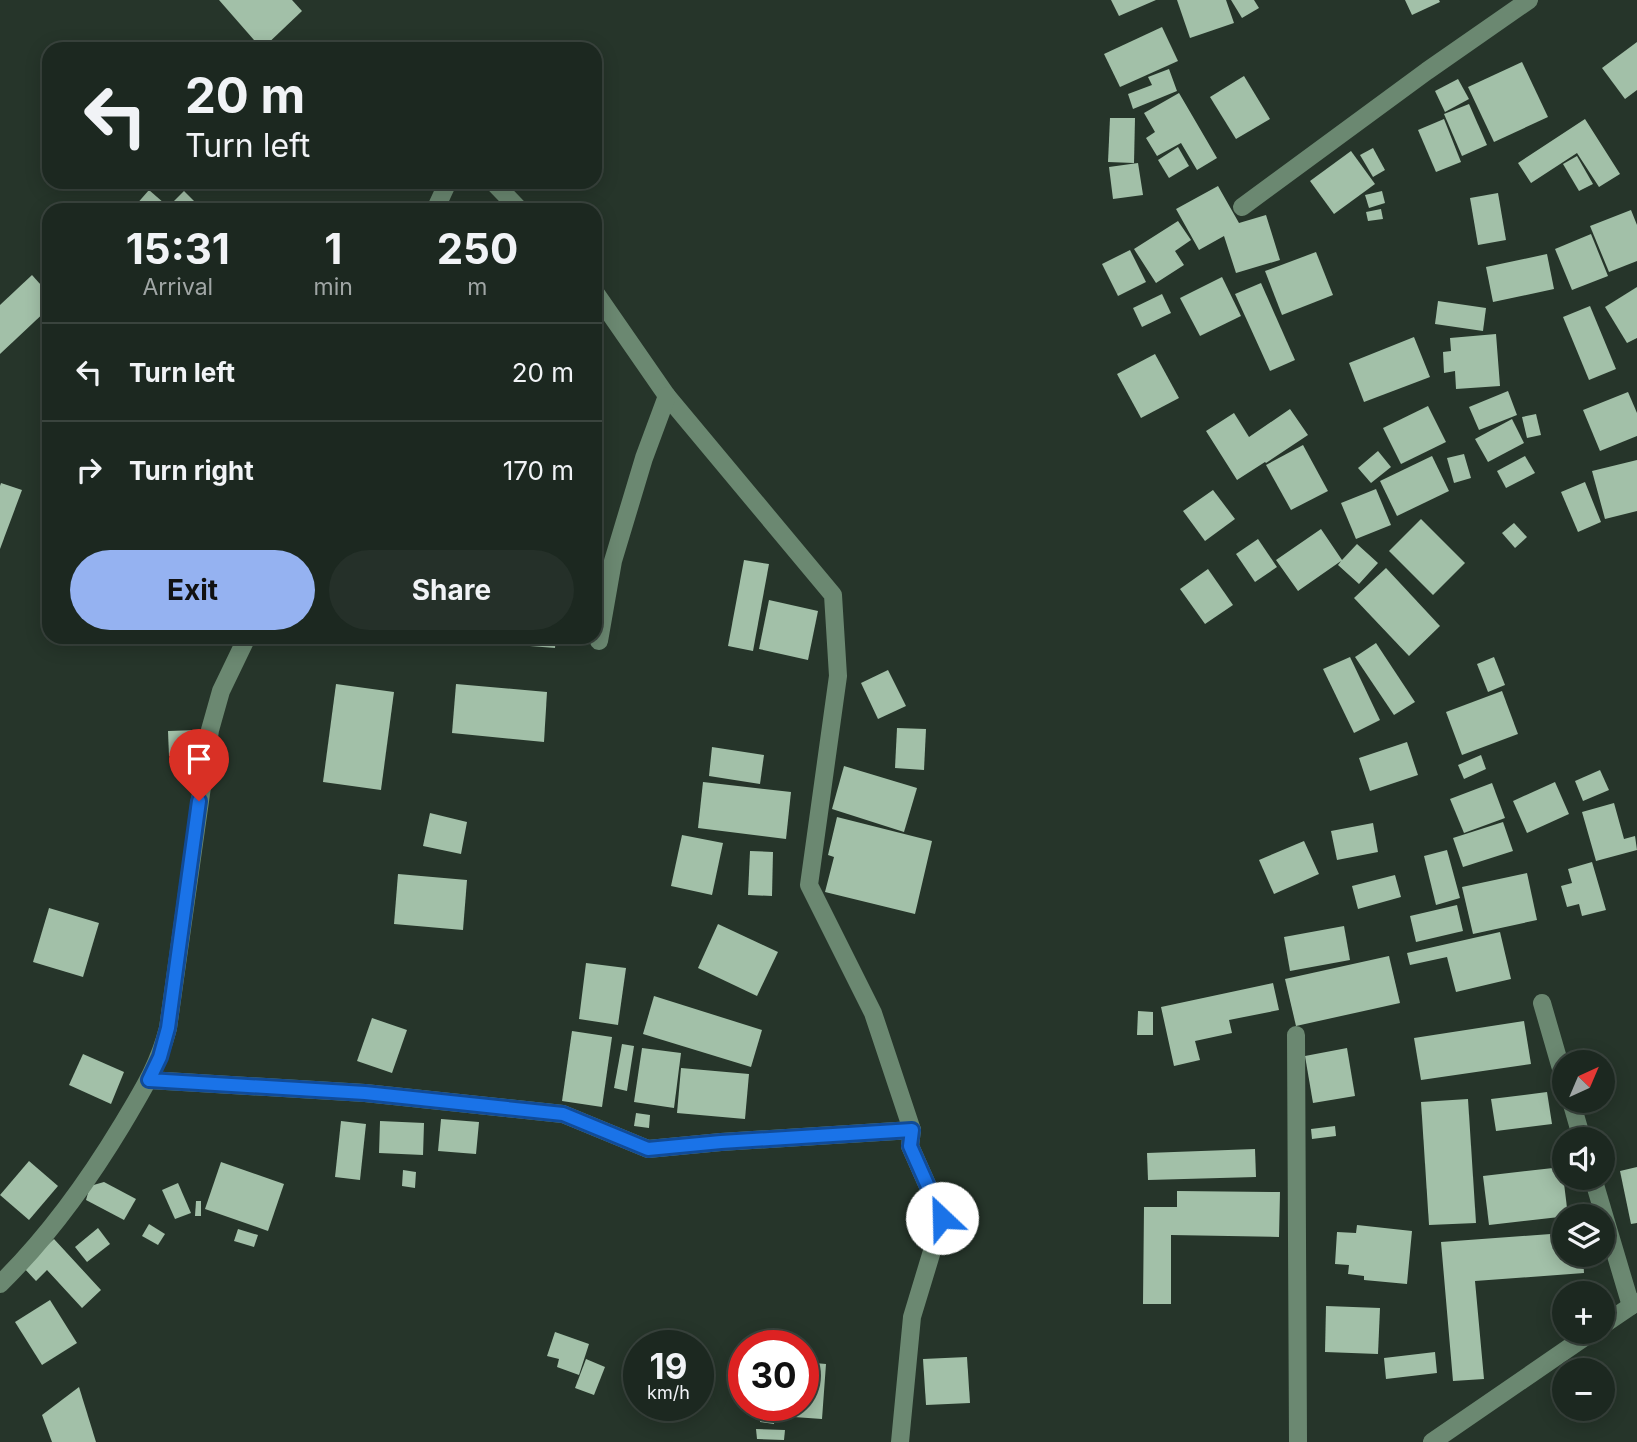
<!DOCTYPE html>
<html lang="en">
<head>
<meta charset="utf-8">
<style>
	body { margin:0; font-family:Inter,sans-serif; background:#253029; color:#f1f3f6; height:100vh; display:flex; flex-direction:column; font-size:26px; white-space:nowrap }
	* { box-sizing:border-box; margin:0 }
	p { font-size:23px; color:#a0a6a5 }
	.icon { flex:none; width:38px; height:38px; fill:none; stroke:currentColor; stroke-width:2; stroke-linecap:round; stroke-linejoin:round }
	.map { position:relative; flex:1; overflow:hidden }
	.details { position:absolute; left:42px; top:203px; width:560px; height:441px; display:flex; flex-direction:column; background:#1c2820; border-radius:21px; box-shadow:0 4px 18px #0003,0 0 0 2px #3a443e }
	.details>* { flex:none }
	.top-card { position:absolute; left:42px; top:42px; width:560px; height:147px; border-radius:21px; box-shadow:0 4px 18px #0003,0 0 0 2px #3a443e; background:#1c2820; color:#f1f3f6; overflow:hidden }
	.needle { width:46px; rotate:44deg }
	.controls { position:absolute; left:1552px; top:1050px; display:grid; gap:14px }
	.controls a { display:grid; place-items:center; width:63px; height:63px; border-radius:50%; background:#1c2820; box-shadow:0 4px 18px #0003,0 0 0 2px #3a443e; font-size:35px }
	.speed { position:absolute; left:623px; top:1330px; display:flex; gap:14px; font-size:35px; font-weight:700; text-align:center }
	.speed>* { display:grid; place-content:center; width:91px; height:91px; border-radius:50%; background:#1c2820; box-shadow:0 4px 18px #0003,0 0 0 2px #3a443e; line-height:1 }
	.speed small { font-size:18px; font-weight:400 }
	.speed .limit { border:10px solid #d22; background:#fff; color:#111 }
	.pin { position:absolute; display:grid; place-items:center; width:60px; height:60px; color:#fff; margin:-72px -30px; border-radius:50% 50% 50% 0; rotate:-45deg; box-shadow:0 0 7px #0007 }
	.pin .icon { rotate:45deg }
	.me { position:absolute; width:77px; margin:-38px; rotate:336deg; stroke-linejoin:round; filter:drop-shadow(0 0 5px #0008) }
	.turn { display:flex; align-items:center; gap:24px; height:147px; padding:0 28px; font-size:32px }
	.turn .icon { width:91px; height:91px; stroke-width:2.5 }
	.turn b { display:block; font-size:49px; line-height:60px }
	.eta { display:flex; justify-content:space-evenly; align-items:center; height:119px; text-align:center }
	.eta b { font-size:42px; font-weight:700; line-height:49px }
	.action { display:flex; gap:14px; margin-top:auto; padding:14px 28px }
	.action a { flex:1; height:80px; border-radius:42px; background:#95b2f1; color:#111; font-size:28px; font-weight:700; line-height:80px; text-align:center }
	.action a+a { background:#253029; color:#f1f3f6 }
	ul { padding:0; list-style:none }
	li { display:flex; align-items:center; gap:21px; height:98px; padding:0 28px; border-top:2px solid #3a443e }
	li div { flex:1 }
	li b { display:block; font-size:26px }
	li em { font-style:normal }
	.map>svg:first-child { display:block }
	.building { fill:#a2c0a8 }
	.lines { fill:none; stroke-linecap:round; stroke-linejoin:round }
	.minor { stroke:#6b8871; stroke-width:18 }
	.route-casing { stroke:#114b97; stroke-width:18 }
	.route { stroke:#1a73e8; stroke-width:12 }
</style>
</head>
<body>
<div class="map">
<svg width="1637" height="1442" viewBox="0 0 1637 1442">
	<rect width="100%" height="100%" fill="#26352a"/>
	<!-- building -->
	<g class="building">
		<polygon points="219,0 292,0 302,11 262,49"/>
		<polygon points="1111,0 1156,0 1119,16"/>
		<polygon points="1177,0 1226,0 1234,23 1190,38"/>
		<polygon points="1231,0 1254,0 1259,8 1242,18"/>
		<polygon points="1405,0 1439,0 1440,2 1412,15"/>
		<polygon points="1162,27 1178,61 1120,87 1104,54"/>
		<polygon points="1637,42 1637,90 1625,99 1602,68"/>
		<polygon points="1522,62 1548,117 1494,142 1468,87"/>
		<polygon points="1169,69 1177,91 1133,109 1128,94 1152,85 1148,77"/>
		<polygon points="1244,76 1270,119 1236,139 1210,97"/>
		<polygon points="1458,79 1469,99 1445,112 1435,91"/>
		<polygon points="1179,93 1217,158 1197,170 1181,143 1157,156 1146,138 1155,132 1144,113"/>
		<polygon points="1469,104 1487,145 1462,156 1444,114"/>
		<polygon points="1110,118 1135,118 1134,163 1108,162"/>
		<polygon points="1444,119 1461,162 1436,172 1418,130"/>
		<polygon points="1585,119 1620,174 1599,187 1577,153 1531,183 1518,163"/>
		<polygon points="1178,147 1189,166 1169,178 1158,160"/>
		<polygon points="1373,148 1385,170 1373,177 1360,155"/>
		<polygon points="1351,151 1375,184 1334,214 1310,181"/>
		<polygon points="1577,156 1593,184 1579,191 1563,164"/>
		<polygon points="1138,163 1143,195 1113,199 1109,167"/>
		<polygon points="1218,186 1239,223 1266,215 1280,260 1236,273 1224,236 1199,250 1176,209"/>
		<polygon points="149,190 172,210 140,210 135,206"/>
		<polygon points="184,191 198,205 193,210 175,210 170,205"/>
		<polygon points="1382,191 1385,203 1369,208 1365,195"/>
		<polygon points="1498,193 1506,240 1478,245 1470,198"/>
		<polygon points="1381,209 1383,219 1368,221 1366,212"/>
		<polygon points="1631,210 1637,225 1637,261 1609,272 1590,226"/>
		<polygon points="1178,221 1191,240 1175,251 1184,265 1156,283 1134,249"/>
		<polygon points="1591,234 1608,276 1572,290 1555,249"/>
		<polygon points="1130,250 1146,282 1118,296 1102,264"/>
		<polygon points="1316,252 1333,295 1282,315 1265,271"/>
		<polygon points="1547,254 1554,289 1493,302 1486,267"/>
		<polygon points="32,275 49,294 49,308 0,354 0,305"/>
		<polygon points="1222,277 1241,316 1200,336 1180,298"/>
		<polygon points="1261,283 1295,360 1270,371 1235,294"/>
		<polygon points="1637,287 1637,338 1627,343 1605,307"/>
		<polygon points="1162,294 1171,313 1142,327 1133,308"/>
		<polygon points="1438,301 1486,308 1483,331 1435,324"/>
		<polygon points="1590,306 1616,369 1589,380 1563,317"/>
		<polygon points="1496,334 1500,386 1456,389 1455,371 1444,373 1443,352 1451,351 1450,338"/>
		<polygon points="1414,337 1430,377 1364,402 1349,363"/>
		<polygon points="1155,354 1179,398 1141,418 1117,374"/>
		<polygon points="1508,391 1517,415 1479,430 1469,407"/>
		<polygon points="1628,392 1637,413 1637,436 1600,451 1583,410"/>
		<polygon points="1428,406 1446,442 1401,464 1383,428"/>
		<polygon points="1290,409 1308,435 1266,463 1265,462 1237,480 1206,431 1234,413 1249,437"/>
		<polygon points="1536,414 1541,435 1527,438 1522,417"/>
		<polygon points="1512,419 1524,443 1488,462 1475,439"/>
		<polygon points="1303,445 1328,491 1291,510 1266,465"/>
		<polygon points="1378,451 1391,467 1371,483 1358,468"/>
		<polygon points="1464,454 1471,478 1454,483 1447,458"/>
		<polygon points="1432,456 1449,491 1397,516 1380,481"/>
		<polygon points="1525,456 1535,473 1506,488 1497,471"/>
		<polygon points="1637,460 1637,511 1605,519 1592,471"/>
		<polygon points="1585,482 1601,522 1578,532 1561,492"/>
		<polygon points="1,483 22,490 0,549 0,486"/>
		<polygon points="1376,489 1391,525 1356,539 1341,503"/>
		<polygon points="1213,490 1235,519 1205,541 1183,511"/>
		<polygon points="1421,519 1465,563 1433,595 1389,551"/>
		<polygon points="1514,523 1527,537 1515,548 1502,533"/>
		<polygon points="1321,529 1342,560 1357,544 1378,563 1359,584 1338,565 1341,561 1298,591 1276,560"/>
		<polygon points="1258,539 1277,567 1255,582 1236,554"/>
		<polygon points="744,560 769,564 753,651 728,646"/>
		<polygon points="1386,568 1440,626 1409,656 1354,598"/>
		<polygon points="1208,569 1233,605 1205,624 1180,589"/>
		<polygon points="769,600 818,611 808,660 759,649"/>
		<polygon points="478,637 556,637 555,648 478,642"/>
		<polygon points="1376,643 1415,702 1394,715 1355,657"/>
		<polygon points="1350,657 1380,720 1354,733 1323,669"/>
		<polygon points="1494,657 1505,685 1488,692 1477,664"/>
		<polygon points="888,670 906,706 878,719 861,683"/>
		<polygon points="336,684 394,692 381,790 323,782"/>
		<polygon points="456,684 547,692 544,742 452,733"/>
		<polygon points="1502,691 1518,734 1462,755 1446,712"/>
		<polygon points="897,728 926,729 924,770 895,768"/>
		<polygon points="198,730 199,755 169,756 168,731"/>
		<polygon points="1407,742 1418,775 1370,791 1359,758"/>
		<polygon points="712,747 764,755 760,784 709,776"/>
		<polygon points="1481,755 1486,769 1464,779 1458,765"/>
		<polygon points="844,766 917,788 904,832 832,809"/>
		<polygon points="1600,770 1609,790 1583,801 1575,781"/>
		<polygon points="703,782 791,792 786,839 698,828"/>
		<polygon points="1555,782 1569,814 1527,833 1513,801"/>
		<polygon points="1492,783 1505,818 1464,833 1450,799"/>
		<polygon points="1614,803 1624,839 1635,836 1637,850 1596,861 1582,812"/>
		<polygon points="430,813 467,822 461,854 423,846"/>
		<polygon points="837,817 932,841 915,914 825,892 834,857 828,855"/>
		<polygon points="1503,822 1513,851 1463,867 1453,838"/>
		<polygon points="1373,823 1378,852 1337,860 1331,831"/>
		<polygon points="682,835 723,843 712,895 671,886"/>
		<polygon points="1304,841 1319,874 1274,894 1259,860"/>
		<polygon points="1447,850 1460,898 1436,905 1424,856"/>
		<polygon points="750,851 773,852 772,896 748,895"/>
		<polygon points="1592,862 1606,910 1582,916 1579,904 1567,907 1561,886 1572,883 1568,869"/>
		<polygon points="1527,873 1537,920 1473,934 1462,887"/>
		<polygon points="398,874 467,880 463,930 394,924"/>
		<polygon points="1395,875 1401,897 1358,909 1352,886"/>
		<polygon points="1457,905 1463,931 1416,942 1410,916"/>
		<polygon points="49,908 99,923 83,977 33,962"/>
		<polygon points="718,924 778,952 757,996 698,968"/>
		<polygon points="1344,926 1350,960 1290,971 1284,937"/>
		<polygon points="1500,932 1511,979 1456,992 1447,957 1410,965 1407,953"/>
		<polygon points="1389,956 1400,1003 1296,1026 1285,979"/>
		<polygon points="586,963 626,968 618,1025 579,1019"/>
		<polygon points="1273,983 1279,1010 1229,1020 1232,1033 1195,1041 1200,1060 1174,1066 1161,1007"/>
		<polygon points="654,996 762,1030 751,1067 643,1034"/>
		<polygon points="1138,1011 1153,1012 1153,1035 1137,1035"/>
		<polygon points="372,1018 407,1030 392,1073 357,1061"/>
		<polygon points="1524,1021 1531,1064 1421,1080 1414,1038"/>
		<polygon points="572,1031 612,1037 602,1107 562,1101"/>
		<polygon points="622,1044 634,1046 627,1091 614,1088"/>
		<polygon points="642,1048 681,1053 674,1108 634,1102"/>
		<polygon points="1347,1048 1355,1096 1313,1103 1305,1056"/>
		<polygon points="83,1054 124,1072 111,1104 69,1085"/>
		<polygon points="681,1068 749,1074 745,1119 677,1113"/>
		<polygon points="1547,1092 1552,1124 1496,1131 1491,1099"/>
		<polygon points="1468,1099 1476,1223 1429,1225 1421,1102"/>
		<polygon points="636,1113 650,1115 649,1128 634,1126"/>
		<polygon points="441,1119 479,1122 476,1154 438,1151"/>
		<polygon points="341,1121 366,1124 360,1180 335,1177"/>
		<polygon points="380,1121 424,1123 423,1155 379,1153"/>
		<polygon points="1335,1126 1336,1136 1312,1139 1311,1129"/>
		<polygon points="1255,1149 1256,1177 1148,1180 1147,1153"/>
		<polygon points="29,1161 58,1186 29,1220 0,1195"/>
		<polygon points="221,1162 284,1184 268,1231 205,1209"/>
		<polygon points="1562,1167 1568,1216 1489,1225 1483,1176"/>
		<polygon points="1637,1167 1637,1223 1631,1224 1620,1171"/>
		<polygon points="403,1170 416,1172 415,1188 402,1186"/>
		<polygon points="104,1182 136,1199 124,1220 86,1200 90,1186"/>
		<polygon points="178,1183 191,1213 175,1219 162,1190"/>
		<polygon points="1177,1191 1280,1192 1279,1237 1171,1235 1171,1304 1143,1304 1144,1207 1177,1207"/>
		<polygon points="196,1201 201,1201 201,1216 195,1216"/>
		<polygon points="149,1224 165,1234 158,1245 142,1236"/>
		<polygon points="1357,1225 1412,1231 1407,1284 1364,1280 1364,1276 1348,1274 1349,1265 1335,1264 1337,1232 1356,1233"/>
		<polygon points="98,1228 110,1244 87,1262 75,1247"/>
		<polygon points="238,1229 258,1235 254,1247 234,1241"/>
		<polygon points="1564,1233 1564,1255 1583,1255 1584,1273 1475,1281 1484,1379 1453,1381 1441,1242"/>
		<polygon points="54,1239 101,1290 82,1308 47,1270 36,1281 23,1267"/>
		<polygon points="50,1300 77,1343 42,1365 15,1322"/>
		<polygon points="1326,1306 1380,1308 1378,1354 1325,1352"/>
		<polygon points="555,1332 589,1344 579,1375 557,1367 559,1359 547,1356"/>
		<polygon points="1435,1352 1437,1373 1386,1379 1384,1358"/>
		<polygon points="967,1357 970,1403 926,1405 923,1359"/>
		<polygon points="586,1359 605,1367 594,1395 575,1388"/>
		<polygon points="803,1362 826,1364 822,1419 780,1416 781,1405 803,1405"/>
		<polygon points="79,1387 96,1442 52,1442 42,1415"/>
		<polygon points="761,1405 775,1405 774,1424 760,1422"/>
		<polygon points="756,1429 785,1430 784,1440 757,1439"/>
	</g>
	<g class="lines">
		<!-- minor -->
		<g class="minor">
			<polyline points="493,182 520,210"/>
			<polyline points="1242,207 1427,71 1529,0"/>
			<polyline points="435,210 448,182"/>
			<polyline points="595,292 667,396 833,595 838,676 809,885 873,1013 912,1130"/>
			<polyline points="599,641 613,561 644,458 667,396"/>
			<polyline points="1542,1003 1564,1079"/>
			<polyline points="1296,1035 1298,1442"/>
			<polyline points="149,1080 365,1093 563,1114 648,1149 721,1142 912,1130 910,1146 942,1218 912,1317 900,1442"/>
			<polyline points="1571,1101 1582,1139"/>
			<polyline points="1593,1178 1631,1306"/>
			<path d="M 0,1284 C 48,1237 87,1183 122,1125 C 142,1091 158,1067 168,1028 L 210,730 L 221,691 L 247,637"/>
			<polyline points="1603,1325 1637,1302"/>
			<polyline points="1432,1442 1592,1332"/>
		</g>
	</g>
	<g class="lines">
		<defs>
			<polyline id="route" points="199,801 168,1028 160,1057 149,1080 365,1093 563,1114 648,1149 721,1142 912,1130 910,1146 942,1218"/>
		</defs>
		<!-- route casing -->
		<use href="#route" class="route-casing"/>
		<!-- route -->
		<use href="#route" class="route"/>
	</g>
</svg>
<div class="controls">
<a><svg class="needle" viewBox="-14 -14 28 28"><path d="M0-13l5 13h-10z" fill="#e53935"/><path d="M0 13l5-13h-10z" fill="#a0a6a5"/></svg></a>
<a><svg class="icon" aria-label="sound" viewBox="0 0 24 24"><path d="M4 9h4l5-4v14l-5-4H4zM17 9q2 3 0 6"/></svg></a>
<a><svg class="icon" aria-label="layers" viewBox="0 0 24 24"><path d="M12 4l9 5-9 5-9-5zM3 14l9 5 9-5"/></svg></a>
<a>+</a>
<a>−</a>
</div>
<div class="speed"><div>19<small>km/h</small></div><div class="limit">30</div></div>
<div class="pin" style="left:199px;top:801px;background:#d93025"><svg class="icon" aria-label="arrive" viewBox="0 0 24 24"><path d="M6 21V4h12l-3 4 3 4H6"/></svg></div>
<svg class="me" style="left:942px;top:1218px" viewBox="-20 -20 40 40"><circle r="19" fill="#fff"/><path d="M0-13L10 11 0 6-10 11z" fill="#1a73e8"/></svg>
<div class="top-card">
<div class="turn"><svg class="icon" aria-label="left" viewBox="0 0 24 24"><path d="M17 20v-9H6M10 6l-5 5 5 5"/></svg><div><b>20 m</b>Turn left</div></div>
</div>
<section class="details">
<div class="eta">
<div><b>15:31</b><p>Arrival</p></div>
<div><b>1</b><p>min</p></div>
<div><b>250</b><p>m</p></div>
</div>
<ul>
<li><svg class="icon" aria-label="left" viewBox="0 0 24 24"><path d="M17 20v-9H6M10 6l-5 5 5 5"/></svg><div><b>Turn left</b></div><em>20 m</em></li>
<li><svg class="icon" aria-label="right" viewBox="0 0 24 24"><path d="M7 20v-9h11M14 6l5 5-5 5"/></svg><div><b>Turn right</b></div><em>170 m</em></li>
</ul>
<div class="action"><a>Exit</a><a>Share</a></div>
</section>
</div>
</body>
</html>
